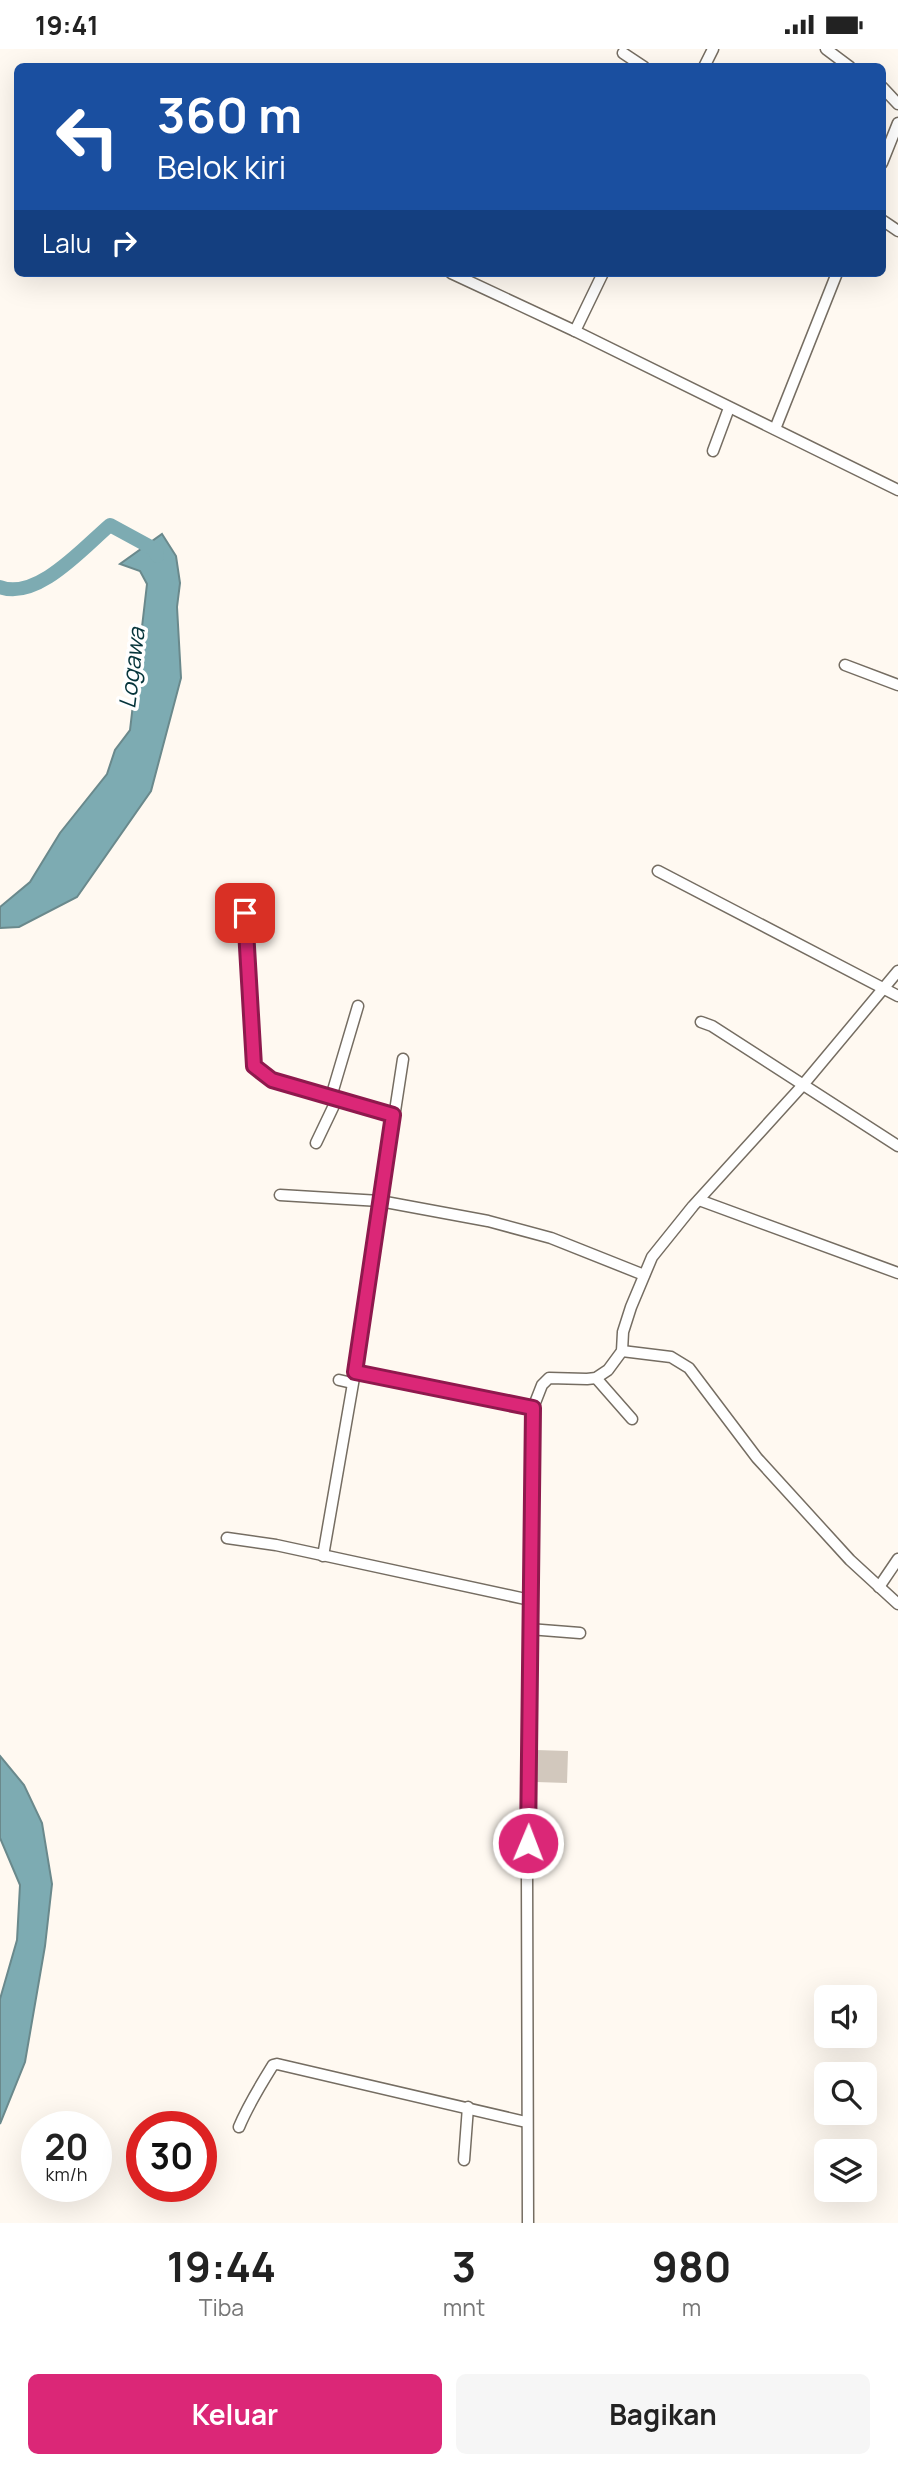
<!DOCTYPE html>
<html lang="id">
<head>
<meta charset="utf-8">
<style>
	body { margin:0; font-family:Manrope,sans-serif; background:#f6f6f6; color:#222; height:100vh; display:flex; flex-direction:column; font-size:26px; white-space:nowrap }
	* { box-sizing:border-box; margin:0 }
	p { font-size:23px; color:#767676 }
	.icon { flex:none; width:38px; height:38px; fill:none; stroke:currentColor; stroke-width:2; stroke-linecap:round; stroke-linejoin:round }
	.map { position:relative; height:2174px; overflow:hidden }
	.sheet { display:flex; flex-direction:column; background:#fff; flex:1 }
	.sheet>* { flex:none }
	.guide { position:absolute; left:14px; top:14px; width:872px; height:214px; border-radius:10px; box-shadow:0 7px 28px #0002; background:#1a4fa0; color:#fff; overflow:hidden }
	.fabs { position:absolute; left:814px; top:1936px; display:grid; gap:14px }
	.fabs a { display:grid; place-items:center; width:63px; height:63px; border-radius:10px; background:#fff; box-shadow:0 7px 28px #0002; font-size:35px }
	.speed { position:absolute; left:21px; top:2062px; display:flex; gap:14px; font-size:35px; font-weight:700; text-align:center }
	.speed>* { display:grid; place-content:center; width:91px; height:91px; border-radius:50%; background:#fff; box-shadow:0 7px 28px #0002; line-height:1 }
	.speed small { font-size:18px; font-weight:400 }
	.speed .limit { border:10px solid #d22; background:#fff; color:#111 }
	.pin { position:absolute; display:grid; place-items:center; width:60px; height:60px; color:#fff; margin:-30px; border-radius:14px; box-shadow:0 4px 10px #0006 }
	.me { position:absolute; width:77px; margin:-38px; rotate:1deg; stroke-linejoin:round; filter:drop-shadow(0 0 5px #0008) }
	.turn { display:flex; align-items:center; gap:24px; height:147px; padding:0 28px; font-size:32px }
	.turn .icon { width:91px; height:91px; stroke-width:2.5 }
	.turn b { display:block; font-size:49px; line-height:60px }
	.then { display:flex; align-items:center; height:66px; padding:0 28px; background:#0003; gap:14px; font-size:26px }
	.eta { display:flex; justify-content:space-evenly; align-items:center; height:119px; text-align:center }
	.eta b { font-size:42px; font-weight:700; line-height:49px }
	.cta { display:flex; gap:14px; margin-top:auto; padding:14px 28px }
	.cta a { flex:1; height:80px; border-radius:10px; background:#db2777; color:#fff; font-size:28px; font-weight:700; line-height:80px; text-align:center }
	.cta a+a { background:#f6f6f6; color:#222 }
	.status { display:flex; justify-content:space-between; align-items:center; height:49px; padding:0 35px; background:#fff; direction:ltr }
	.status svg { height:19px; fill:currentColor }
	.map>svg:first-child { display:block }
	.water { fill:#7dabb2; stroke:#6a898c; stroke-width:2 }
	.lines { fill:none; stroke-linecap:round; stroke-linejoin:round }
	.river { stroke:#7dabb2; stroke-width:14 }
	.building { fill:#d2c8bd }
	.minor-casing { stroke:#756d62; stroke-width:13 }
	.minor { stroke:#fff; stroke-width:10 }
	.route-casing { stroke:#8e194d; stroke-width:18 }
	.route { stroke:#db2777; stroke-width:12 }
	.labels { text-anchor:middle; stroke-width:7; stroke-linejoin:round; paint-order:stroke }
	.water-label { font-size:23px; font-style:italic; fill:#05343a; stroke:#fff }
</style>
</head>
<body>
<div class="status"><b>19:41</b><svg viewBox="0 0 49 12"><path d="M0 12V9h3v3zM5 12V6h3v6zM10 12V3h3v9zM15 12V0h3v12zM26 1h20v11H26zM47 4h2v5h-2z"/></svg></div>
<div class="map">
<svg width="898" height="2174" viewBox="0 0 898 2174">
	<rect width="100%" height="100%" fill="#fff9f1"/>
	<!-- water -->
	<g class="water">
		<polygon points="162,485 176,507 180,534 177,558 181,629 151,742 77,848 19,878 0,879 0,858 30,833 60,784 107,725 115,701 130,681 147,535 140,522 120,515"/>
		<polygon points="0,1707 24,1736 42,1774 52,1835 45,1897 25,2013 0,2075 0,1950 17,1891 20,1836 0,1789"/>
	</g>
	<g class="lines">
		<!-- river -->
		<path class="river" d="M 0,538 C 37,552 83,499 110,476 L 156,501 L 157,507"/>
	</g>
	<!-- building -->
	<polygon class="building" points="536,1701 568,1702 567,1734 536,1733"/>
	<g class="lines">
		<defs>
			<g id="minor">
				<polyline points="826,0 850,18"/>
				<polyline points="623,4 644,18"/>
				<polyline points="704,18 713,0"/>
				<polyline points="882,38 898,55"/>
				<polyline points="882,114 898,74"/>
				<polyline points="882,171 898,182"/>
				<polyline points="451,224 575,282"/>
				<polyline points="603,224 575,282 898,441"/>
				<polyline points="775,380 837,224"/>
				<polyline points="713,402 729,359"/>
				<polyline points="845,616 898,636"/>
				<polyline points="658,822 898,947"/>
				<polyline points="245,864 254,1017 273,1031 393,1066"/>
				<polyline points="701,973 712,977 898,1097"/>
				<polyline points="403,1010 355,1323 533,1359"/>
				<polyline points="331,1048 358,957"/>
				<polyline points="316,1094 337,1050"/>
				<polyline points="280,1146 380,1152 488,1172 551,1189 644,1226"/>
				<polyline points="699,1151 898,1224"/>
				<polyline points="622,1302 671,1308 689,1319 757,1409 850,1511 898,1555"/>
				<polyline points="596,1329 632,1370"/>
				<polyline points="339,1331 352,1334"/>
				<polyline points="227,1489 276,1496 530,1551"/>
				<polyline points="323,1507 355,1323"/>
				<polyline points="879,1538 898,1510"/>
				<polyline points="529,1580 580,1584"/>
				<path d="M 239,2078 C 248,2056 260,2037 273,2016 L 277,2015 L 526,2073"/>
				<polyline points="464,2111 468,2058"/>
				<polyline points="528,2174 527,1822 533,1359 542,1336 549,1329 587,1330 596,1329 608,1321 622,1302 623,1283 631,1258 652,1208 693,1157 802,1037 898,922"/>
			</g>
		</defs>
		<!-- minor casing -->
		<use href="#minor" class="minor-casing"/>
		<!-- minor -->
		<use href="#minor" class="minor"/>
	</g>
	<g class="lines">
		<defs>
			<polyline id="route" points="245,864 254,1017 272,1031 393,1066 355,1323 533,1359 528,1794"/>
		</defs>
		<!-- route casing -->
		<use href="#route" class="route-casing"/>
		<!-- route -->
		<use href="#route" class="route"/>
	</g>
	<g class="labels">
		<!-- water labels -->
		<g class="water-label">
			<text transform="translate(132 619) rotate(-83)" y="8">Logawa</text>
		</g>
	</g>
</svg>
<div class="fabs">
<a><svg class="icon" aria-label="sound" viewBox="0 0 24 24"><path d="M4 9h4l5-4v14l-5-4H4zM17 9q2 3 0 6"/></svg></a>
<a><svg class="icon" aria-label="search" viewBox="0 0 24 24"><circle cx="10" cy="10" r="6"/><path d="M15 15l6 6"/></svg></a>
<a><svg class="icon" aria-label="layers" viewBox="0 0 24 24"><path d="M12 4l9 5-9 5-9-5zM3 14l9 5 9-5"/></svg></a>
</div>
<div class="speed"><div>20<small>km/h</small></div><div class="limit">30</div></div>
<div class="pin" style="left:245px;top:864px;background:#d93025"><svg class="icon" aria-label="arrive" viewBox="0 0 24 24"><path d="M6 21V4h12l-3 4 3 4H6"/></svg></div>
<svg class="me" style="left:528px;top:1794px" viewBox="-20 -20 40 40"><circle r="17" fill="#db2777" stroke="#fff" stroke-width="3"/><path d="M0-11L8 9 0 5-8 9z" fill="#fff"/></svg>
<div class="guide">
<div class="turn"><svg class="icon" aria-label="left" viewBox="0 0 24 24"><path d="M17 20v-9H6M10 6l-5 5 5 5"/></svg><div><b>360 m</b>Belok kiri</div></div>
<div class="then">Lalu<svg class="icon" aria-label="right" viewBox="0 0 24 24"><path d="M7 20v-9h11M14 6l5 5-5 5"/></svg></div>
</div>
</div>
<section class="sheet">
<div class="eta">
<div><b>19:44</b><p>Tiba</p></div>
<div><b>3</b><p>mnt</p></div>
<div><b>980</b><p>m</p></div>
</div>
<div class="cta"><a>Keluar</a><a>Bagikan</a></div>
</section>
</body>
</html>
